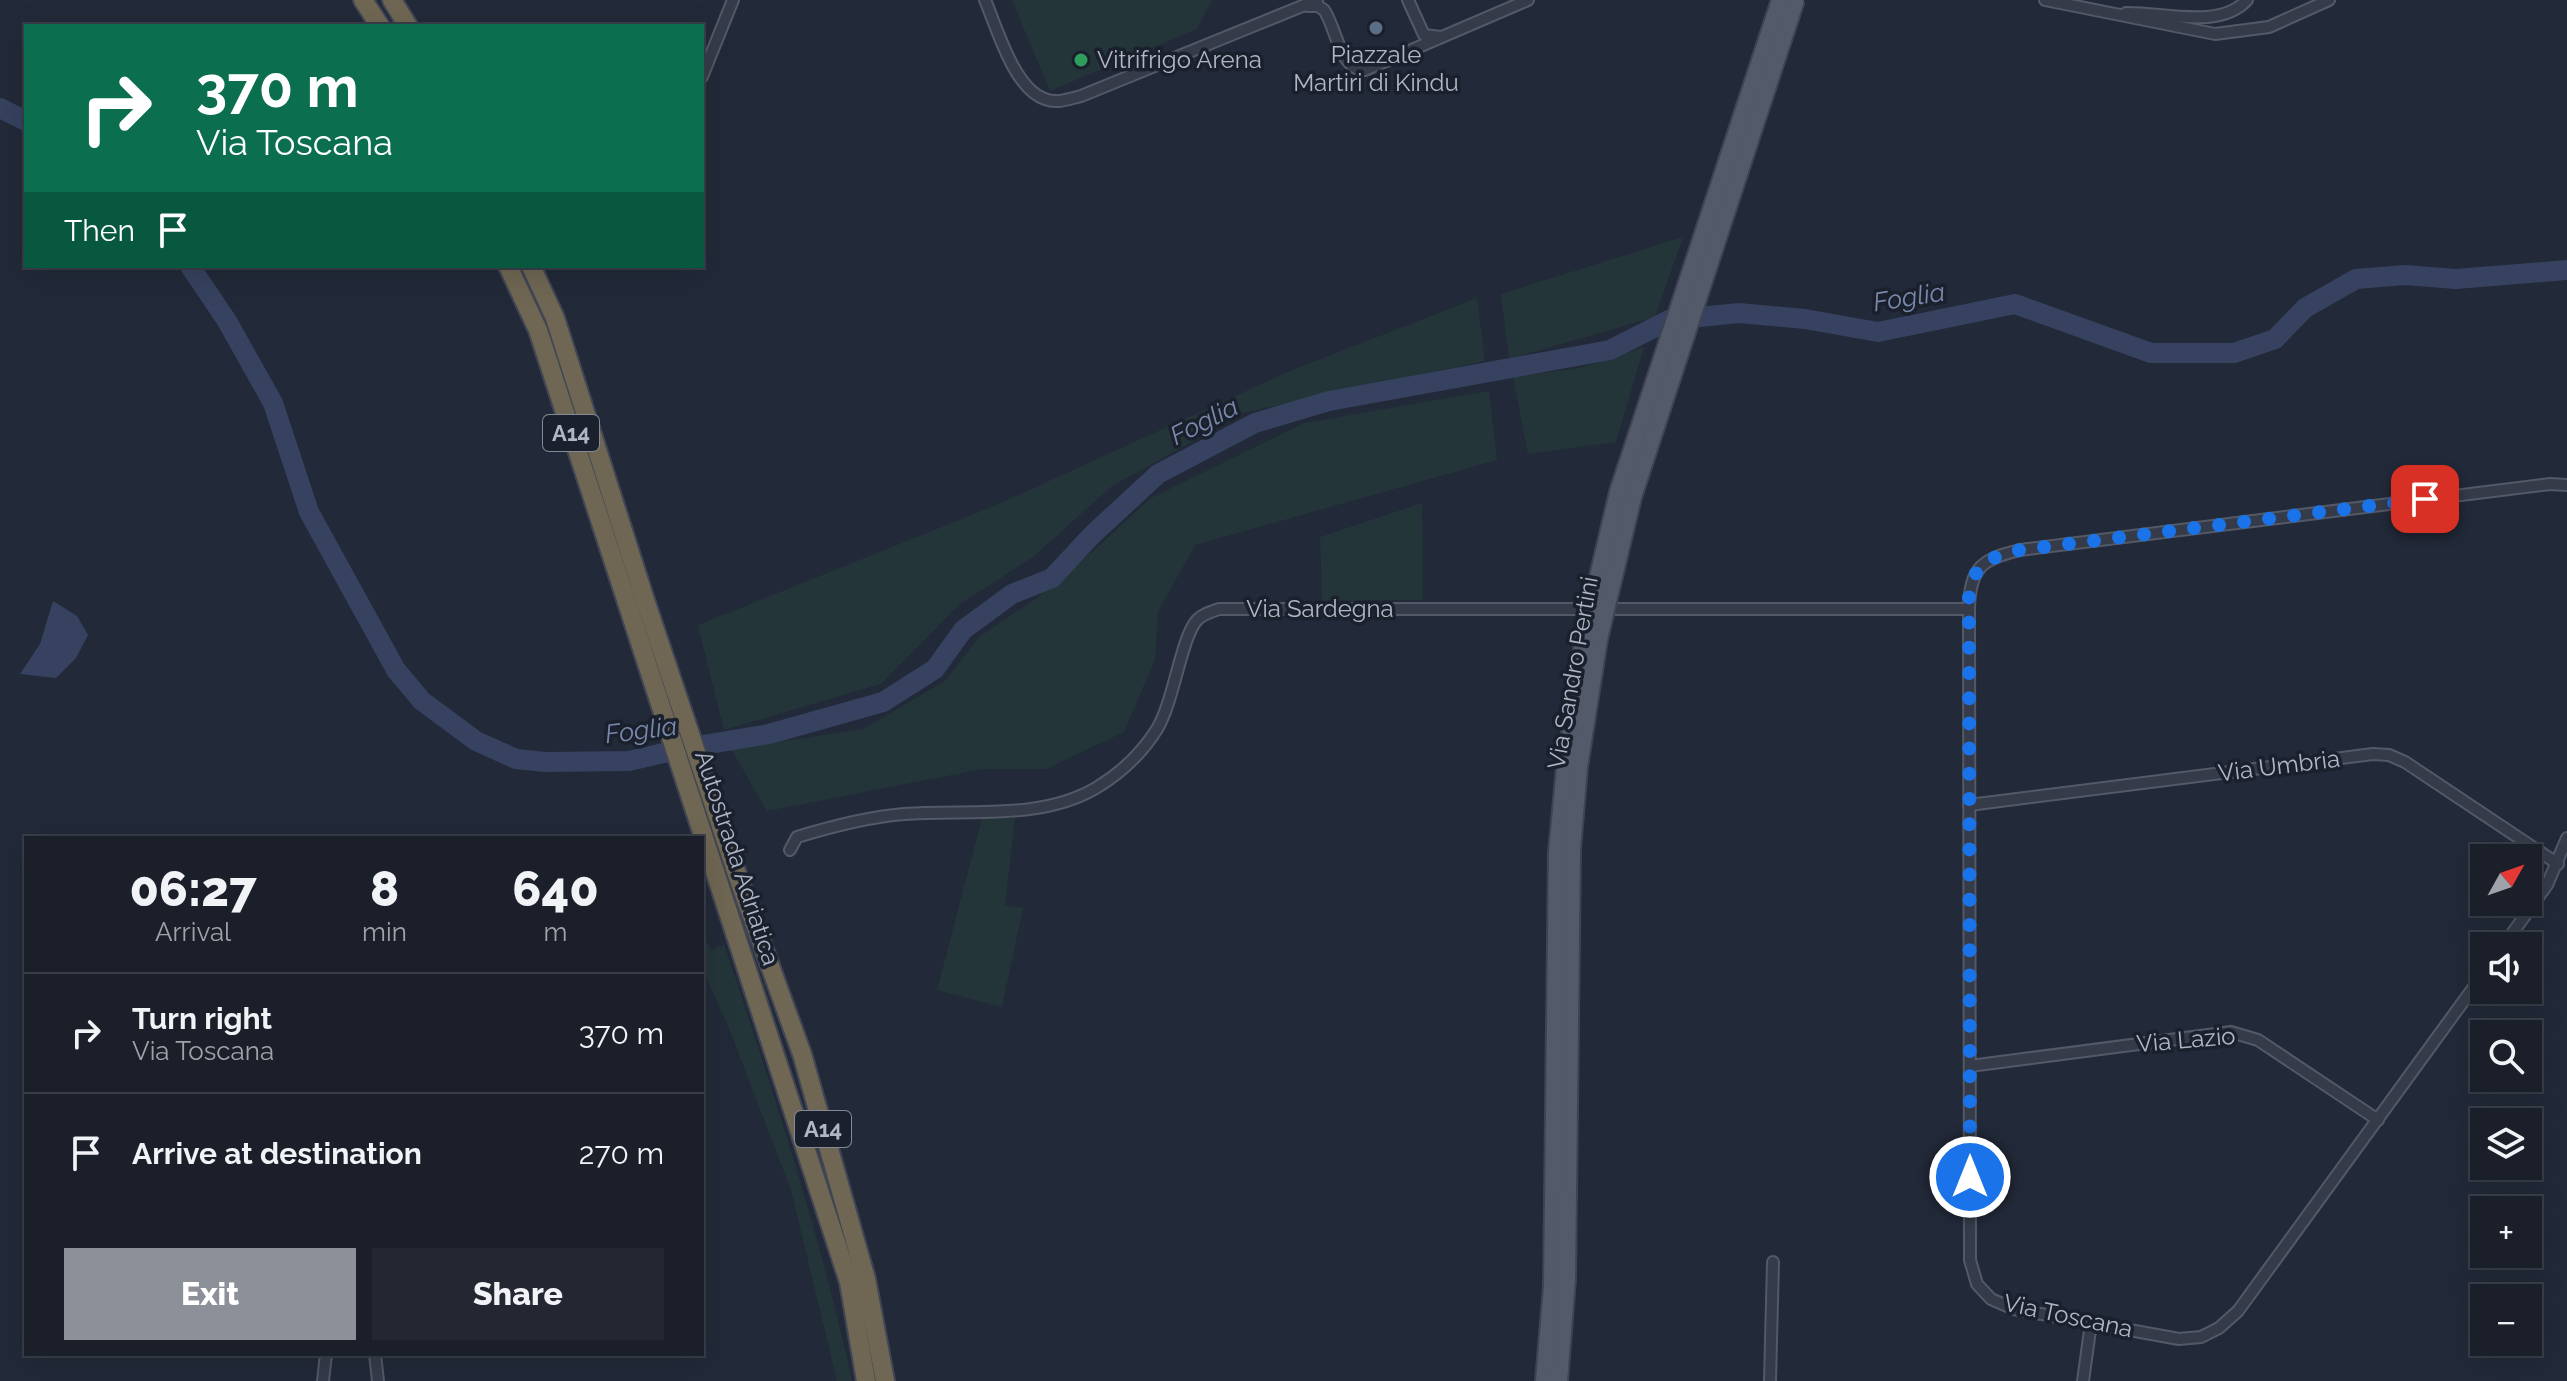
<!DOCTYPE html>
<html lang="en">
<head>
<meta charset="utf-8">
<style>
	body { margin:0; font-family:Raleway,sans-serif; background:#232732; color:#f1f3f6; height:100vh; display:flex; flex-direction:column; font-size:30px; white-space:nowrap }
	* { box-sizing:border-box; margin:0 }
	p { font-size:26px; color:#9fa2a8 }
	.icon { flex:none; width:44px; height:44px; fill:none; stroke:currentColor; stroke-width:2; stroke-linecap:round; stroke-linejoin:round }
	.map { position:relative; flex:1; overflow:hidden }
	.drawer { position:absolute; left:24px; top:836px; width:680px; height:520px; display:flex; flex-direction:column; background:#1a1f2a; border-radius:0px; box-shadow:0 8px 32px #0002,0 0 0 2px #383d47 }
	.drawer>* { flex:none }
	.banner { position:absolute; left:24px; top:24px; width:680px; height:244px; border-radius:0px; box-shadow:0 8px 32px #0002,0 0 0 2px #383d47; background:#0b6e4f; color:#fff; overflow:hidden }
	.needle { width:52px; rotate:50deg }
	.buttons { position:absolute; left:2470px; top:844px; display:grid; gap:16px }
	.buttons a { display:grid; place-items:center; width:72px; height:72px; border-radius:0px; background:#1a1f2a; box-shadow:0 8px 32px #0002,0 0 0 2px #383d47; font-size:40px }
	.pin { position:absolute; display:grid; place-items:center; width:68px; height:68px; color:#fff; margin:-34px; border-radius:16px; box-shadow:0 4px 12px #0006 }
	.me { position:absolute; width:88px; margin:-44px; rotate:0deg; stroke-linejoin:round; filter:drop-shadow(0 0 6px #0008) }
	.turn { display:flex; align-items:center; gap:28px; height:168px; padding:0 40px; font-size:36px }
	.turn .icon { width:104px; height:104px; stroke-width:2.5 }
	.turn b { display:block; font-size:56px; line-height:68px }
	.then { display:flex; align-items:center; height:76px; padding:0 40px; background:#0003; gap:16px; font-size:30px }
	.eta { display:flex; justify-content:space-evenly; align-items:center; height:136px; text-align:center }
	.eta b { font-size:48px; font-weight:800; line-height:56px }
	.primary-button { display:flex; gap:16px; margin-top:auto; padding:16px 40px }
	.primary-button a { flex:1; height:92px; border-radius:0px; background:#8c9099; color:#fff; font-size:32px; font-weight:800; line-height:92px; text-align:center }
	.primary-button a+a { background:#232732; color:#f1f3f6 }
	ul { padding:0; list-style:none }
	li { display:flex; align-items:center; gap:24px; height:120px; padding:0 40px; border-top:2px solid #383d47 }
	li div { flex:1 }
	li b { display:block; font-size:30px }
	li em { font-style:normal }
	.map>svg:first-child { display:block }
	.green { fill:#243539 }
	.water { fill:#36425f }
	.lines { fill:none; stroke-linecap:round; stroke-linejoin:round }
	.river { stroke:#36425f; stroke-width:20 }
	.street-casing { stroke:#535967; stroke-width:14 }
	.primary-casing { stroke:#3f4452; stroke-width:20 }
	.highway-casing { stroke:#404654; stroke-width:22 }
	.street { stroke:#353b49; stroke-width:10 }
	.primary { stroke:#535a69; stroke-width:16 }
	.highway { stroke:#6f6753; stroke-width:18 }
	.primary-bridge-casing { stroke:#3f4452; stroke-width:20; stroke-linecap:butt }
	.primary-bridge { stroke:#535a69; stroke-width:16 }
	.route { stroke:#1a73e8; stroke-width:14; stroke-dasharray:0 25.2 }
	.service-dot { fill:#5c6f8a; stroke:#1b202d; stroke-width:3 }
	.leisure-dot { fill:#2e9e5b; stroke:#1b202d; stroke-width:3 }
	.labels { text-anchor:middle; stroke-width:7; stroke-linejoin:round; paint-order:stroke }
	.shield { fill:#1b202d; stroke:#838997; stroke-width:2 }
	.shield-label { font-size:22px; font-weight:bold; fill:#b0b6c5 }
	.poi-label { font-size:24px; fill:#b0b6c5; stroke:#1b202d }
	.street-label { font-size:24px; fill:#b0b6c5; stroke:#1b202d }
	.water-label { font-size:26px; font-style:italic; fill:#7989ac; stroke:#1b202d }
</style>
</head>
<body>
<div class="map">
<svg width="2567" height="1381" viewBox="0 0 2567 1381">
	<rect width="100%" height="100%" fill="#222938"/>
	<!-- green -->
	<g class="green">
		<polygon points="1012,0 1212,0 1197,29 1050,91"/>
		<polygon points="1683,237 1655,317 1509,359 1501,294"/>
		<polygon points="1477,298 1485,361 1246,412 1112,486 1033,557 960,604 881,684 724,730 698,625 994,506 1290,371"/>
		<polygon points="1644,347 1616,442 1528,454 1513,377 1580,368"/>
		<polygon points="1489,391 1497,460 1195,545 1158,612 1155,659 1124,732 1046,769 983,769 767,811 731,749 863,729 945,681 979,637 1034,600 1074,568 1151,498 1304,423"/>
		<polygon points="1422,503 1423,600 1322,601 1320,537"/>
		<polygon points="982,818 1015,818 1005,905 1023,908 1002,1007 937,990"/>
		<path d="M 708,943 L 712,950 L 724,944 C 772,1088 820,1232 852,1381 L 837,1381 L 791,1190 L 728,1026 L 702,968 L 702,945 Z"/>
	</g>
	<!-- water -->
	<polygon class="water" points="53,601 77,616 88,635 76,658 56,678 20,674 40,644"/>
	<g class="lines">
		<!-- river -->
		<g class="river">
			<polyline points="0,108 26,121"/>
			<polyline points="190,266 227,321 273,403 309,512 396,670 422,701 476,741 516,759 545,762 629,761 685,748 769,734 883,702 935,669 963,630 1012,594 1052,578 1092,535 1158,474 1255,423 1329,401 1610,350 1669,320 1739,313 1805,319 1878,332 2015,304 2151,353 2234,353 2275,339 2305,308 2356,279 2405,275 2456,279 2567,270"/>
		</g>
		<defs>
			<g id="street">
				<path d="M 985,0 C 997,28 1014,89 1045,99 C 1057,104 1069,99 1081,96 L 1317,0"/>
				<polyline points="1408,0 1424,35 1441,37"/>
				<polyline points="2045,0 2215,34 2269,27 2329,0"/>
				<path d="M 1307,6 L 1318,6 L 1324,10 C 1336,27 1340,71 1365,70 L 1528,0"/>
				<path d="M 2126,13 C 2162,12 2220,30 2247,0"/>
				<polyline points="702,77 733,0"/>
				<polyline points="1969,805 2373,754 2389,755 2405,762 2558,864"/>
				<path d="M 790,850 L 797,837 C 833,826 867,817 904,814 C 966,809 1040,821 1096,788 C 1121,773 1142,753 1157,729 C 1174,701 1181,638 1197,620 C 1203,614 1210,612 1219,609 L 1969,609"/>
				<polyline points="2503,946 2547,885 2567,838"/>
				<path d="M 2484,973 L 2238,1311 L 2219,1328 L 2201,1337 L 2179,1339 L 2014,1309 L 1991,1299 L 1977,1284 L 1970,1260 L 1969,609 C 1970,567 1982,559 2020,550 L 2550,484 L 2567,485"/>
				<polyline points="1970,1066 2231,1032 2258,1040 2378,1120"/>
				<polyline points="375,1354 378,1381"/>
				<polyline points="323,1381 326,1354"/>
				<polyline points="1770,1381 1773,1262"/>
				<polyline points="2083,1381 2091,1323"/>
			</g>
			<g id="primary">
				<polyline points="1544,1381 1552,1287 1557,852 1565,768 1584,636"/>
				<polyline points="1559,1381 1567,1279 1572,849 1579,767 1599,639"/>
			</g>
			<g id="highway">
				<polyline points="363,0 380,26"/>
				<polyline points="392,0 408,26"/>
				<polyline points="508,266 538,330 849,1282 866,1381"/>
				<polyline points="531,266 555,318 645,600 740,883 802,1054 866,1279 885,1381"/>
			</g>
		</defs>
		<!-- street casing -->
		<use href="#street" class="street-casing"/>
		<!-- primary casing -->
		<use href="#primary" class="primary-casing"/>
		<!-- highway casing -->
		<use href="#highway" class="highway-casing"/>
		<!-- street -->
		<use href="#street" class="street"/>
		<!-- primary -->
		<use href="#primary" class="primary"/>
		<!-- highway -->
		<use href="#highway" class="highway"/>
		<defs>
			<g id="primary-bridge">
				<polyline points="1584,636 1618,492 1780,0"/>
				<polyline points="1599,639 1633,497 1796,0"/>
			</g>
		</defs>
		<!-- primary-bridge casing -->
		<use href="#primary-bridge" class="primary-bridge-casing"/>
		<!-- primary-bridge -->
		<use href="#primary-bridge" class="primary-bridge"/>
	</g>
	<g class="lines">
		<!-- route -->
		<path class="route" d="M 1970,1177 L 1969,594 C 1976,561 1989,558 2020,550 L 2425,499"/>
	</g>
	<!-- markers -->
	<circle class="service-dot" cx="1376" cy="28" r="8"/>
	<circle class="leisure-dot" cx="1081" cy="60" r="8"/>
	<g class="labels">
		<!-- shield labels -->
		<g class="shield">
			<rect x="543" y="415" width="56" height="36" rx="6"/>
			<rect x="795" y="1111" width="56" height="36" rx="6"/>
		</g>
		<g class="shield-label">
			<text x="571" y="441">A14</text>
			<text x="823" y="1137">A14</text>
		</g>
		<!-- poi labels -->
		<g class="poi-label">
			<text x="1376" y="63">Piazzale<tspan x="1376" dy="28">Martiri di Kindu</tspan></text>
			<text x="1097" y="68" text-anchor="start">Vitrifrigo Arena</text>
		</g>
		<!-- street labels -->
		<g class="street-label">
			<text x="1320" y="617">Via Sardegna</text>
			<text transform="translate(1573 673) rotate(-80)" y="8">Via Sandro Pertini</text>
			<text transform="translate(2279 766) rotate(-7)" y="8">Via Umbria</text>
			<text transform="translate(737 858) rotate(72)" y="8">Autostrada Adriatica</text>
			<text transform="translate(2186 1040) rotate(-5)" y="8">Via Lazio</text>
			<text transform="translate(2068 1316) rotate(12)" y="8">Via Toscana</text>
		</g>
		<!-- water labels -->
		<g class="water-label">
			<text transform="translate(1909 297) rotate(-9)" y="9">Foglia</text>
			<text transform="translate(1204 421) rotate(-27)" y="9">Foglia</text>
			<text transform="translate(641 730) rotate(-7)" y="9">Foglia</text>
		</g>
	</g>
</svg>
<div class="buttons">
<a><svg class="needle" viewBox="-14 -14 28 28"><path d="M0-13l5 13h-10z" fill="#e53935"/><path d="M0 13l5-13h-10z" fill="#9fa2a8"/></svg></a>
<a><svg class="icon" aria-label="sound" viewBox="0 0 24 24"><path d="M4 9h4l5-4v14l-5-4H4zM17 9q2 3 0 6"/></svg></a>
<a><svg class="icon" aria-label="search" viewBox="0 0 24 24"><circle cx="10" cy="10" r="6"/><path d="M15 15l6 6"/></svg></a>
<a><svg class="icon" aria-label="layers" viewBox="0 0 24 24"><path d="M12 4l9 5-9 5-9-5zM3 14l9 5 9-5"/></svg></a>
<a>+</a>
<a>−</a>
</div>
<div class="pin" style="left:2425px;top:499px;background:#d93025"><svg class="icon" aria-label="arrive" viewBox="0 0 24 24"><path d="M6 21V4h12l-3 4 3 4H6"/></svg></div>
<svg class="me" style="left:1970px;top:1177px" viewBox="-20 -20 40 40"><circle r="17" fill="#1a73e8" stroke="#fff" stroke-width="3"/><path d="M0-11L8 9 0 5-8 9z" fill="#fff"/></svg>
<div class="banner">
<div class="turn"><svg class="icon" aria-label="right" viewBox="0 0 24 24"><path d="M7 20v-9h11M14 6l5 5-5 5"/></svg><div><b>370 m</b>Via Toscana</div></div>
<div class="then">Then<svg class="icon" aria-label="arrive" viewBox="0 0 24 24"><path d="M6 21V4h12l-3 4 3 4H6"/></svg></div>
</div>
<section class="drawer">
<div class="eta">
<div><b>06:27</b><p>Arrival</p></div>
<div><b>8</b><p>min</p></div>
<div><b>640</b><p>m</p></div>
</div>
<ul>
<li><svg class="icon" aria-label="right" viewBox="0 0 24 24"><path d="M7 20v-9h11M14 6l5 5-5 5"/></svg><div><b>Turn right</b><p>Via Toscana</p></div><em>370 m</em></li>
<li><svg class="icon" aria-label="arrive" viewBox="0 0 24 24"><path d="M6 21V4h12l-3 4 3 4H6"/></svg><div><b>Arrive at destination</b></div><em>270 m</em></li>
</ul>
<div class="primary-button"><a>Exit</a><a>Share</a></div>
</section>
</div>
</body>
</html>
